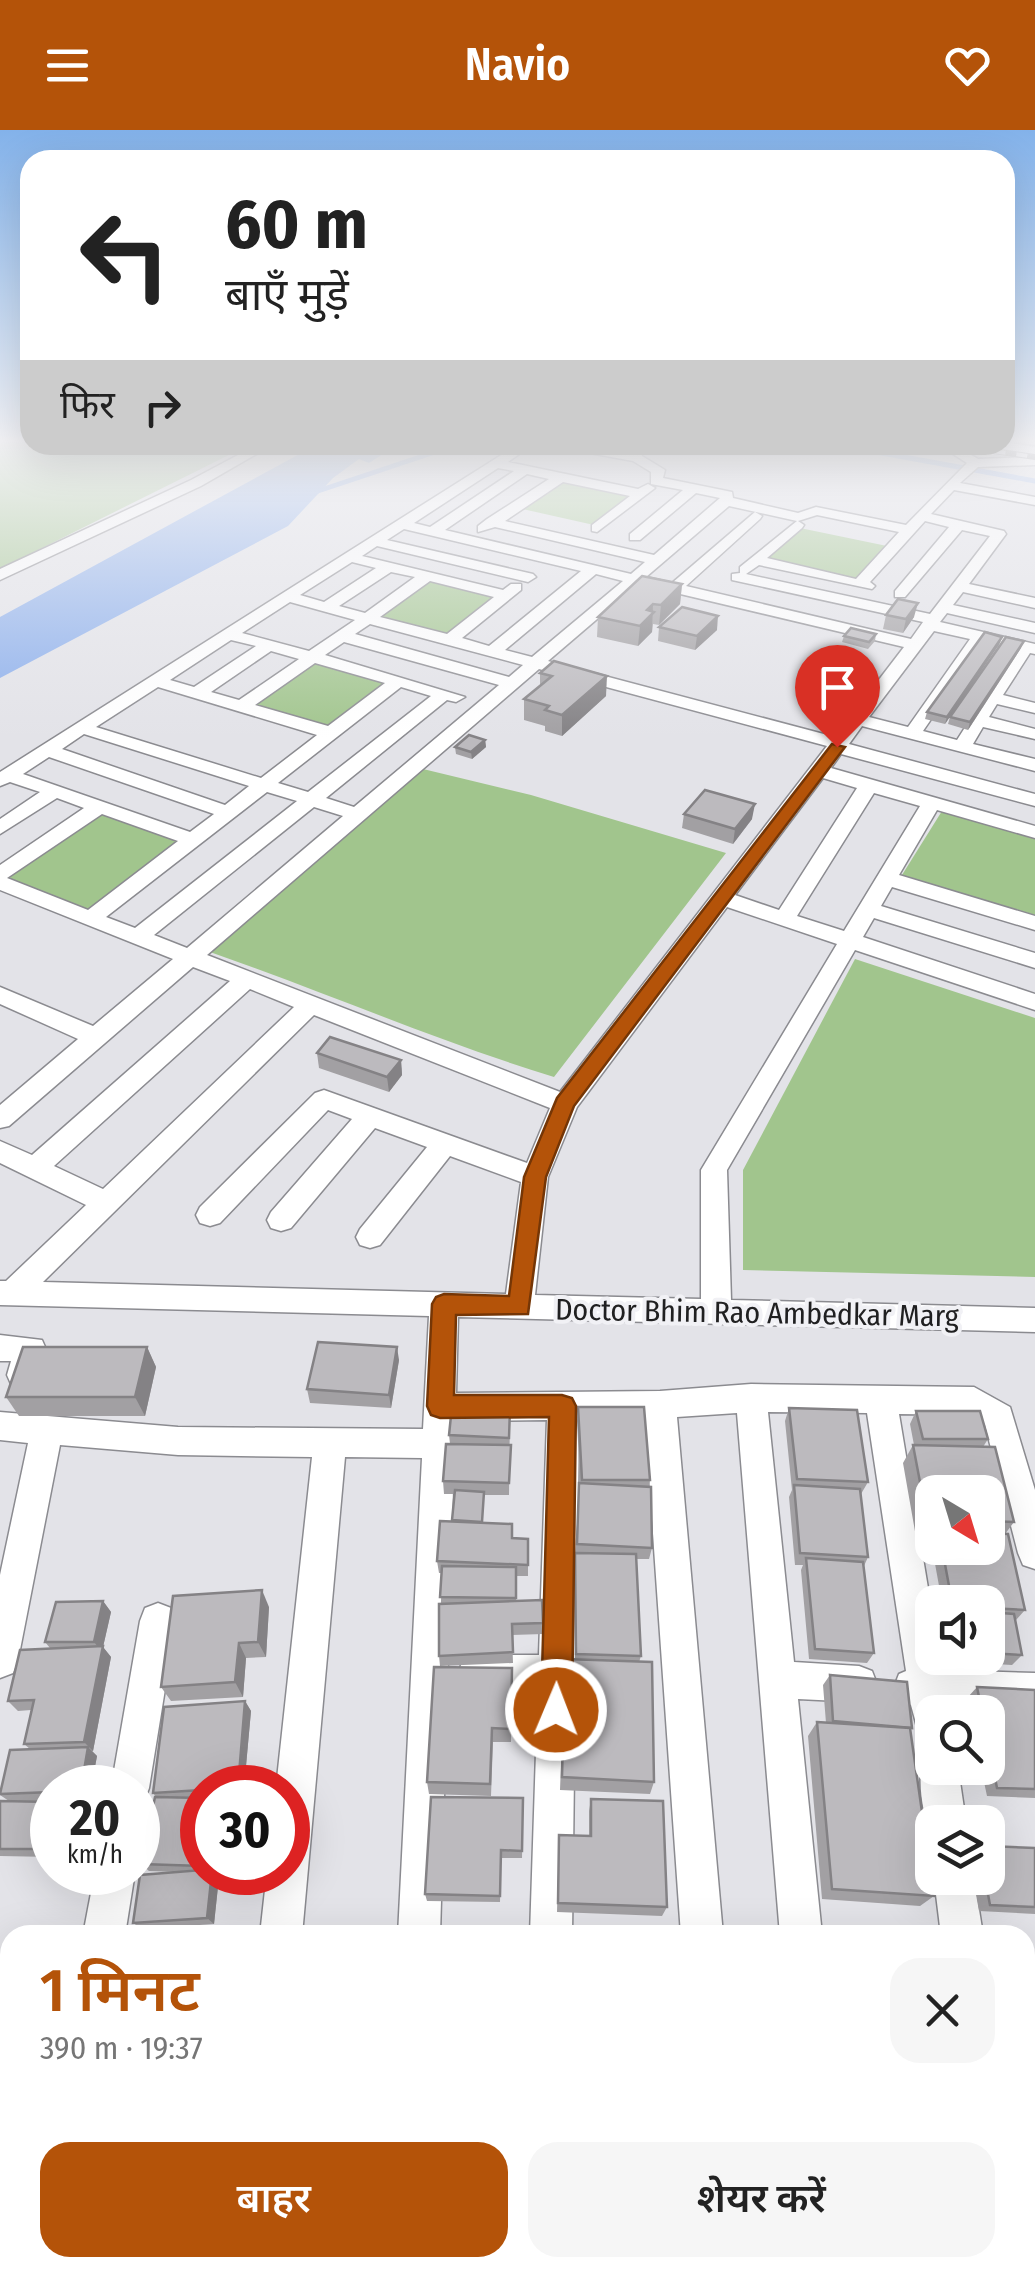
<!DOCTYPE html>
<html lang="hi">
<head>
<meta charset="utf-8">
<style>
	body { margin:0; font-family:"Fira Sans Condensed","Noto Sans Devanagari",sans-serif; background:#f6f6f6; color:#222; height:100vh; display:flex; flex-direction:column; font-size:38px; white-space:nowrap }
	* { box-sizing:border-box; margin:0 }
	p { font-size:32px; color:#767676 }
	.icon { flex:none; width:55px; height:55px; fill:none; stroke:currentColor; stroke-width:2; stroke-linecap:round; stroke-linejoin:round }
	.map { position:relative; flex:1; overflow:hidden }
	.side { position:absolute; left:0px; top:1795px; width:1035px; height:352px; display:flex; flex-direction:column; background:#fff; border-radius:30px 30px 0 0; box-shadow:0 10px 40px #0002 }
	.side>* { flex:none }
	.guide { position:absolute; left:20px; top:20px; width:995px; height:305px; border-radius:30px; box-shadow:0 10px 40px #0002; background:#fff; color:#222; overflow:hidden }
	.needle { width:65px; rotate:142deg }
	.fabs { position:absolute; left:915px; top:1345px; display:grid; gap:20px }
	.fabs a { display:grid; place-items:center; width:90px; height:90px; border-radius:20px; background:#fff; box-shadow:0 10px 40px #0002; font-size:50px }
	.speed { position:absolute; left:30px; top:1635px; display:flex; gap:20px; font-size:50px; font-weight:700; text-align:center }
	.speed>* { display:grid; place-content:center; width:130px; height:130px; border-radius:50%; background:#fff; box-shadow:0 10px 40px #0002; line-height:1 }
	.speed small { font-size:25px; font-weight:400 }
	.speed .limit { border:15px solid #d22; background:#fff; color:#111 }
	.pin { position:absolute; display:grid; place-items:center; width:85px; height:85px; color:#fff; margin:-102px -42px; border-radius:50% 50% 50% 0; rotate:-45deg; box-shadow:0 0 10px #0007 }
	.pin .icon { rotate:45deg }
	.me { position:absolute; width:110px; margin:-55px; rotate:1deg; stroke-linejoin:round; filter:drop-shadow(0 0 8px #0008) }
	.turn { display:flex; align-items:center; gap:35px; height:210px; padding:0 40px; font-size:45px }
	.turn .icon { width:130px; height:130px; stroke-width:2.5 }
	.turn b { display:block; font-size:70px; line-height:85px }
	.then { display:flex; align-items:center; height:95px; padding:0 40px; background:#0003; gap:20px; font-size:38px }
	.round { display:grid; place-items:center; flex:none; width:105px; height:105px; border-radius:30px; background:#f6f6f6 }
	.overview { display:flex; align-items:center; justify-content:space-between; height:170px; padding:0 40px }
	h1 { font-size:60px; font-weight:600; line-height:75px; color:#b45309 }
	.primary-button { display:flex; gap:20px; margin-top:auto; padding:20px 40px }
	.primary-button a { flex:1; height:115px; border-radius:30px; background:#b45309; color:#fff; font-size:40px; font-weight:600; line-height:115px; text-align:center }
	.primary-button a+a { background:#f6f6f6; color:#222 }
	header { display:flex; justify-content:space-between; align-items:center; height:130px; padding:0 40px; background:#b45309; color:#fff; font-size:45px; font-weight:600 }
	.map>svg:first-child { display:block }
	.green { fill:#a1c58d }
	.water { fill:#8cafec }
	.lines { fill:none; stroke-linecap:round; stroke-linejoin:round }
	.stream { stroke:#8cafec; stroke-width:5 }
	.minor-casing { stroke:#8b8b90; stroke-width:3 }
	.secondary-casing { stroke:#8b8b90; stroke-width:4 }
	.minor { fill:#fff; fill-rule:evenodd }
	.secondary { fill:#fff; fill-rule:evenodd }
	.rail-casing { stroke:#48484a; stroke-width:6 }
	.rail { stroke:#f1f1f5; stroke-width:4; stroke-dasharray:11; stroke-linecap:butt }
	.wall { fill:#a2a0a3 }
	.shaded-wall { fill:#848285 }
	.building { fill:#bcbabe; stroke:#848285; stroke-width:2.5 }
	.route { fill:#b45309; stroke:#753606; stroke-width:2.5 }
	.labels { text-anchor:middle; stroke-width:8; stroke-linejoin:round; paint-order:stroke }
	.street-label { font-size:30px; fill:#202021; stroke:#f1f1f5 }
</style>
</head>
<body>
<header><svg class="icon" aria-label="menu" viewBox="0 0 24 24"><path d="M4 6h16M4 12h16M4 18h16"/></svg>Navio<svg class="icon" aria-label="heart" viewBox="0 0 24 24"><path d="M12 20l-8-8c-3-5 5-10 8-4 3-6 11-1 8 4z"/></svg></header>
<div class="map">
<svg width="1035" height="2146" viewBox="0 0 1035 2146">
	<rect width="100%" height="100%" fill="#e3e3e8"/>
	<!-- green -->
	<g class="green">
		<polygon points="0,309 30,309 30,315 249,315 0,439"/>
		<polygon points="560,350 635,366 594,395 518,378"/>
		<polygon points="800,398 887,416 856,450 765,430"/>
		<polygon points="426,449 501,467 450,506 373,487"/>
		<polygon points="311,529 391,550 328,599 246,575"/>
		<path d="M 423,639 L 531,665 L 726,723 L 554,947 C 437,911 325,862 210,822 Z"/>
		<polygon points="942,681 1035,707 1035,785 902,745"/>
		<polygon points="93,682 181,712 92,781 2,747"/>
		<polygon points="855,829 1035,888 1035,1147 743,1140 743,1040"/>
	</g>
	<!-- water -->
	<polygon class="water" points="316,315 397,315 369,333 359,329 333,348 288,396 0,548 0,487"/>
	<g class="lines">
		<!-- stream -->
		<g class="stream">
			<polyline points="838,315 1035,351"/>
			<polyline points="312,363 456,315"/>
		</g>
		<defs>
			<g id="minor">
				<polygon points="1006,309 1018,309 1018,310 1012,314"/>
				<polygon points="257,315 272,315 201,356 0,450 0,439 191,350"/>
				<path d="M 517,315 L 532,315 L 508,332 L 638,359 L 648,354 L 655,358 L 597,402 L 592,401 L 592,395 L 630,366 L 563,352 L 505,391 L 654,425 L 720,368 L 696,363 L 640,410 L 630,410 L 630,404 L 683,360 L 651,354 L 651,342 L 633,331 L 546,315 L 629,323 L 629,315 L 641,315 L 642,326 L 665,340 L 663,348 L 732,362 L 733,368 L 798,383 L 816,377 L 906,395 L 967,333 L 939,315 L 954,315 L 978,329 L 1035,327 L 1035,335 L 978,337 L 960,353 L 1035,367 L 1035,375 L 954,360 L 931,384 L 1004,401 L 1006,404 L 969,454 L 1035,468 L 1035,478 L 963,462 L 953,475 L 1035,493 L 1035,503 L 947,483 L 940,492 L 1035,514 L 1035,524 L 1030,523 L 1003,565 L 1035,573 L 1035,583 L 997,574 L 989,587 L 1035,599 L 1035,609 L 983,597 L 973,614 L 1035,629 L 1035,641 L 862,596 L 849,614 L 1035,664 L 1035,676 L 841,624 L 831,638 L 1035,696 L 1035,708 L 937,680 L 899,745 L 1035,786 L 1035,800 L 892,757 L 881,776 L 1035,823 L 1035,838 L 874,788 L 863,807 L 1035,864 L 1035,880 L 855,820 L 727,1040 L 731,1170 L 1035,1178 L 1035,1202 L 458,1187 L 456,1263 L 660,1261 L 751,1254 L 974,1257 L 1010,1277 L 1035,1360 L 1035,1439 L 1023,1435 L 1018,1423 L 985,1295 L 969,1285 L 899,1284 L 932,1482 L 932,1528 L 940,1528 L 942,1540 L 1035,1543 L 1035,1581 L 948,1577 L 949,1582 L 932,1582 L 932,1610 L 919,1604 L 911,1575 L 899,1570 L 894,1557 L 899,1544 L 906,1541 L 867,1283 L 768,1282 L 794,1532 L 859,1536 L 872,1541 L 877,1554 L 872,1567 L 859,1572 L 798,1569 L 822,1805 L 780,1805 L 737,1283 L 677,1287 L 723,1805 L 681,1805 L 645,1289 L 579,1290 L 576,1526 L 586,1530 L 591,1543 L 586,1556 L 575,1561 L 572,1805 L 530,1805 L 538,1561 L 476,1561 L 463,1556 L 458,1543 L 463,1530 L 476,1525 L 539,1525 L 547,1290 L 455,1291 L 440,1805 L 398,1805 L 422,1328 L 345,1327 L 302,1805 L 260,1805 L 267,1742 L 288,1742 L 288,1658 L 276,1658 L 312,1327 L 178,1325 L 60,1315 L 18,1530 L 13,1543 L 0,1548 L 0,1445 L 28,1313 L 0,1310 L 0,1282 L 178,1297 L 423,1299 L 429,1186 L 0,1175 L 0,1151 L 6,1151 L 86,1075 L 0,1033 L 0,1011 L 32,1025 L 230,851 L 193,837 L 9,996 L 0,998 L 0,975 L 78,909 L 0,874 L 0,857 L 93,896 L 173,829 L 0,760 L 0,735 L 84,678 L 57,668 L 0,704 L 0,689 L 40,662 L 10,652 L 0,656 L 0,642 ZM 498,338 L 514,341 L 430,397 L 414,393 ZM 527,344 L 549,349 L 487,389 L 478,396 L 478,402 L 495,397 L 645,432 L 631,444 L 445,400 ZM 729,376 L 797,391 L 740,437 L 740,443 L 732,444 L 732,450 L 923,492 L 911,509 L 686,456 L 760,389 L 762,386 L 755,382 L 672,453 L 646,447 ZM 817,385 L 899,402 L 856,449 L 767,428 L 802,398 L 804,395 L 798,391 ZM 925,391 L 949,397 L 895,461 L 895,467 L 905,467 L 962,400 L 990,406 L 930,484 L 746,444 L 759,435 L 872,459 L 875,456 L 870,452 ZM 404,399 L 581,441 L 489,516 L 462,508 L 521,460 L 521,454 L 511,454 L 503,460 L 362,426 L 377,416 L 528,452 L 536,447 L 533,444 L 387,410 ZM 352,432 L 376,438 L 324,472 L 300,465 ZM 391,442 L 415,447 L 365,483 L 339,476 ZM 596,444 L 623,451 L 532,527 L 505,520 ZM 430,451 L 494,467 L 447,504 L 380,487 ZM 638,454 L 904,517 L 835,607 L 548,531 ZM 290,472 L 355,490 L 309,521 L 242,503 ZM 370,494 L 523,535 L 509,547 L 355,504 ZM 934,501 L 970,509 L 908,597 L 869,587 ZM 231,510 L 256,516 L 194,557 L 170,550 ZM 344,512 L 499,555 L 354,677 L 326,668 L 447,570 L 456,572 L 465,567 L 325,525 ZM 984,512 L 1015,519 L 957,610 L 923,601 ZM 271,521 L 299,529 L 239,570 L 211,562 ZM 315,533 L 385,553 L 328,596 L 255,575 ZM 539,539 L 827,616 L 560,962 L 207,825 ZM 158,557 L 317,605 L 261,648 L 96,597 ZM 401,557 L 431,566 L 308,662 L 278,653 ZM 84,604 L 249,656 L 225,675 L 62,619 ZM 49,627 L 214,684 L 190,702 L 23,644 ZM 823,648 L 857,658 L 779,780 L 735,765 ZM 267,662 L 297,671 L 135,798 L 106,787 ZM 874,663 L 920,676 L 844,801 L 797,786 ZM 314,677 L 343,686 L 187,818 L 154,805 ZM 102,684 L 178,711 L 88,780 L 7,748 ZM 727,777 L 837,814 L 701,1040 L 701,1169 L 535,1165 L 548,1047 L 577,977 ZM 250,859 L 294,877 L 103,1059 L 54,1036 ZM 314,885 L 550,978 L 527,1033 L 324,960 L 315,963 L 200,1077 L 196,1085 L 200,1093 L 210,1096 L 220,1093 L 328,980 L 352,989 L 271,1082 L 267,1090 L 271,1098 L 281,1101 L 291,1098 L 375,998 L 427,1017 L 360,1099 L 356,1107 L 360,1115 L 370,1118 L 380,1115 L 450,1026 L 521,1052 L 506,1164 L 43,1152 Z"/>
				<polygon points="0,1205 42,1210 46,1219 33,1254 22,1258 11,1254 7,1245 11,1231 0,1231"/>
				<polygon points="158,1473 171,1478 176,1491 149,1658 144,1672 138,1674 138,1658 111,1658 140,1491 145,1478"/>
				<path d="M 932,1621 L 932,1638 L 958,1638 L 966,1692 L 932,1692 L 932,1706 C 922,1684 916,1647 925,1624 Z"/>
				<polygon points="95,1742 135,1742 125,1805 83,1805"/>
				<polygon points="934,1748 974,1748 983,1805 941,1805"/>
				<rect x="1025" y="1850" width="10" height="44"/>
				<rect x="0" y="1865" width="10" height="44"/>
				<polygon points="1025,2114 1035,2118 1035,2146 1002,2146 1001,2138 1025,2138"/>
				<polygon points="22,2138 70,2138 69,2146 21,2146"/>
				<polygon points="222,2138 270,2138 269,2146 221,2146"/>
				<rect x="381" y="2138" width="48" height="8"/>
				<rect x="682" y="2138" width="48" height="8"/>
			</g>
			<polygon id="secondary" points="1005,312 1035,317 1035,329 984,319 981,315"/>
		</defs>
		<!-- minor casing -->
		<use href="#minor" class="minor-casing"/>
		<!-- secondary casing -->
		<use href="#secondary" class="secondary-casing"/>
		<!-- minor -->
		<use href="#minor" class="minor"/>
		<!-- secondary -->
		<use href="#secondary" class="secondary"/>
		<defs>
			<polyline id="rail" points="951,315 1035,327"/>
		</defs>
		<!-- rail casing -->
		<use href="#rail" class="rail-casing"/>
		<!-- rail -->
		<use href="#rail" class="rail"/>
	</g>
	<!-- wall -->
	<g class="wall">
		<polygon points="682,454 680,474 659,495 653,494 652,502 638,516 597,507 598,487"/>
		<polygon points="886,485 914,487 903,503 883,499"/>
		<polygon points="659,497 717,500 695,520 658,511"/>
		<polygon points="876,504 875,511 868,519 842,512 844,506"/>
		<polygon points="1000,513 945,594 925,589 927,582"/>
		<polygon points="1021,518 968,600 948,594 950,587"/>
		<polygon points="554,531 606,566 562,606 545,601 545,596 524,590 524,569 540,556 540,543"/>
		<polygon points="485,610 486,617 472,629 456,624 455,617"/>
		<polygon points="684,684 752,689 733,714 682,698"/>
		<polygon points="317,923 401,930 402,945 389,962 319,938"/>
		<polygon points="147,1217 156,1237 145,1286 19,1286 6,1267"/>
		<polygon points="399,1230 391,1278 310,1273 307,1259"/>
		<polygon points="578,1277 650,1350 649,1356 652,1418 649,1429 636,1429 641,1526 639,1532 654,1652 650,1664 560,1660 565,1529 575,1529 574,1435 580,1353 577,1291"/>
		<polygon points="510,1278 509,1365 484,1365 482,1393 513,1408 528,1409 528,1446 516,1446 516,1471 543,1493 543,1504 512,1505 513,1533 440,1536 439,1526 442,1443 439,1443 437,1431 452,1392 455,1364 444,1364 443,1351 450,1314 449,1305"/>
		<polygon points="789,1278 868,1352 861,1364 868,1427 864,1436 874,1523 867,1533 809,1529 801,1440 803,1435 795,1435 789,1367 792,1360 785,1291"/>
		<polygon points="916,1281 988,1309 983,1317 1014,1392 1005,1404 1025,1480 1015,1491 1022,1525 1012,1535 942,1531 942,1528 988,1528 988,1472 942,1472 931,1412 932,1411 932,1418 988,1418 988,1362 932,1362 932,1407 916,1407 903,1333 913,1315 914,1315 910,1294"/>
		<polygon points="103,1471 111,1482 103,1517 111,1527 93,1621 92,1621 97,1626 91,1658 52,1658 52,1671 33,1672 52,1672 52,1727 0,1726 0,1671 9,1671 0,1665 30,1619 24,1614 31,1580 18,1581 8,1571 50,1518 45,1512"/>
		<polygon points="269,1477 266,1527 246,1528 243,1567 171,1571 161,1557"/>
		<polygon points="512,1538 511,1612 493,1612 491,1666 429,1664 427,1652"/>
		<polygon points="830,1545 912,1598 910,1599 934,1766 920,1776 822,1769 808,1606 817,1592 826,1593 823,1555"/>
		<polygon points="977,1557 1035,1560 1035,1668 987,1666 981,1638 988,1638 988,1582 971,1582 968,1567"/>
		<polygon points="245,1571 251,1581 244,1658 202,1658 202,1742 215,1742 219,1747 214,1794 142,1799 133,1793 175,1742 149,1741 141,1734 156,1667 153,1663"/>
		<polygon points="523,1668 522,1728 501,1728 500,1772 427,1771 425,1764"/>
		<polygon points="591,1669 667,1777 662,1786 557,1782 559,1705 589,1706 589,1681"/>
		<polygon points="1035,1718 1035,1784 979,1781 973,1748 988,1748"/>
		<polygon points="735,2138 832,2138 833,2146 736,2146"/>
		<polygon points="870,2138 1001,2138 1003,2146 870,2146"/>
	</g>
	<!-- shaded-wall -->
	<g class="shaded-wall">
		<polygon points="682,454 680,474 659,495 661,475"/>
		<polygon points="918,473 914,487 903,503 906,489"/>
		<polygon points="653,474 652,502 638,516 640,496 647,480"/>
		<polygon points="718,486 717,500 695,520 697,506"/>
		<polygon points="1002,507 1000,513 945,594 947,587"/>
		<polygon points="1024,511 1021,518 968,600 970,592"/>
		<polygon points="607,546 606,566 562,606 562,585"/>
		<polygon points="485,610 486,617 472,629 471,622"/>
		<polygon points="755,674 752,689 733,714 735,699"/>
		<polygon points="401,930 402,945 389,962 387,947"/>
		<polygon points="147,1217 156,1237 145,1286 135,1267"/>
		<polygon points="397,1217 399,1230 391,1278 389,1265"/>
		<polygon points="262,1460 269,1477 266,1527 258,1512"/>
		<polygon points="103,1471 111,1482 103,1517 111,1527 93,1621 84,1612 102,1522 94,1512"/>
		<polygon points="239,1513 246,1528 243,1567 235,1552"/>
		<polygon points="245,1571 251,1581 244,1658 238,1658"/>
		<polygon points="88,1617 97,1626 91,1658 81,1658"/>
		<polygon points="212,1742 215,1742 219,1747 214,1794 207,1788"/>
		<polygon points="158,2138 167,2138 166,2146 157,2146"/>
	</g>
	<!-- building -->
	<g class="building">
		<polygon points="642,446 682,454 661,475 653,474 647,480 654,482 640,496 598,487"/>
		<polygon points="898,469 918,473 906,489 886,485"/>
		<polygon points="682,477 718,486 697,506 659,497"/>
		<polygon points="851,498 876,504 869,512 844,506"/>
		<polygon points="985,502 1002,507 947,587 927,582"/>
		<polygon points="1006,507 1024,511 970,592 950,587"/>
		<polygon points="554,531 607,546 562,585 545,580 549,576 524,569 552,546 540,543"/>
		<polygon points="469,605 485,610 471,622 455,617"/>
		<polygon points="705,660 755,674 735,699 684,684"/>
		<polygon points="330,907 401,930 387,947 317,923"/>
		<polygon points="318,1212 397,1217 389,1265 307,1259"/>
		<polygon points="23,1217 147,1217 135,1267 6,1267"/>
		<polygon points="452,1276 510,1278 509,1308 449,1305"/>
		<polygon points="578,1277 644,1277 650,1350 582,1350"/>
		<polygon points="789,1278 857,1280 868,1352 797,1349"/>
		<polygon points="916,1281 980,1281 988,1309 923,1309"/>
		<polygon points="446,1314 511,1315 509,1353 443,1351"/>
		<polygon points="913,1315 995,1317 1014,1392 988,1391 988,1362 932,1362 932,1389 927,1389"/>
		<polygon points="579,1353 651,1357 652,1418 577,1414"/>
		<polygon points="794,1355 860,1359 868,1427 800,1423"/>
		<polygon points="455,1360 484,1362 482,1392 452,1390"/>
		<polygon points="440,1391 512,1394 512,1408 528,1409 528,1435 437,1431"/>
		<polygon points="988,1403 1008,1404 1025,1480 988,1478 988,1472 952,1472 942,1418 988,1418"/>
		<polygon points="575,1423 636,1424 641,1526 576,1524"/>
		<polygon points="806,1428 863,1432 874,1523 815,1519"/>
		<polygon points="442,1436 516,1437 516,1468 440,1467"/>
		<polygon points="262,1460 258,1512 239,1513 235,1552 161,1557 173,1466"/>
		<polygon points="542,1470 543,1493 512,1494 513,1522 439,1526 439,1474"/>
		<polygon points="103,1471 94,1512 45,1512 56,1472"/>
		<polygon points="988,1482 1014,1484 1022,1525 988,1523"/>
		<polygon points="103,1516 84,1612 24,1614 34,1570 8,1571 20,1520"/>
		<polygon points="565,1529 652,1532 654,1652 562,1647"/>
		<polygon points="434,1537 512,1538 511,1599 492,1598 490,1654 427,1652"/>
		<polygon points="830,1545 907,1552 912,1598 833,1591"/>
		<polygon points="977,1557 1035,1560 1035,1659 997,1658 988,1612 988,1582 982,1582"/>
		<polygon points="245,1571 238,1657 202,1658 202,1660 153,1663 164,1577"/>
		<polygon points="817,1592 910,1598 934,1766 832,1759"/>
		<polygon points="88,1617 81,1658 52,1658 52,1662 0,1664 10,1620"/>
		<polygon points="155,1667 202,1668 202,1736 141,1734"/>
		<polygon points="431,1667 523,1668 522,1721 501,1720 500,1766 425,1764"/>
		<polygon points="591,1669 663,1671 667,1777 558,1773 559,1705 591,1706"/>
		<polygon points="0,1671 52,1672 52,1719 0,1719"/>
		<polygon points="988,1716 1035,1718 1035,1777 990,1775 985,1748 988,1748"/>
		<polygon points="202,1740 202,1742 212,1742 207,1788 133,1793 140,1745"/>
		<polygon points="58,2138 158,2138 157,2146 56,2146"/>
		<polygon points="258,2138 353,2138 353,2146 257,2146"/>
		<polygon points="741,2138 832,2138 833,2146 741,2146"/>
		<polygon points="883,2138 1001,2138 1003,2146 884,2146"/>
	</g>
	<!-- sky -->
	<linearGradient id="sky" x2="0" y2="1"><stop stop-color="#83b2ea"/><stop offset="0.51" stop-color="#f2f2f5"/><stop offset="1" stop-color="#f2f2f5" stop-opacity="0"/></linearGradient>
	<rect width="1035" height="609" fill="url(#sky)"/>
	<!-- route -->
	<polygon class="route" points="832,614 845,617 574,976 546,1047 528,1184 456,1185 454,1265 562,1265 572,1268 576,1276 572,1580 567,1591 556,1596 546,1591 541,1580 549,1287 440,1288 431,1285 427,1276 432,1174 436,1167 444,1164 509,1166 524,1047 557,968"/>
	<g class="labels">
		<!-- street labels -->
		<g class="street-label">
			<text transform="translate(757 1183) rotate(1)" y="10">Doctor Bhim Rao Ambedkar Marg</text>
		</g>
	</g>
</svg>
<div class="fabs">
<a><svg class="needle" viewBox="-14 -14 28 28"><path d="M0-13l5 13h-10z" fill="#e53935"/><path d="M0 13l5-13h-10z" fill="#767676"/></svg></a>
<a><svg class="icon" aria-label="sound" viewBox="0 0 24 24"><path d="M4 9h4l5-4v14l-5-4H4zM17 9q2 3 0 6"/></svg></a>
<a><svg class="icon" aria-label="search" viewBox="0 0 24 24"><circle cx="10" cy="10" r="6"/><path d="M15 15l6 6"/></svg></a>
<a><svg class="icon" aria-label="layers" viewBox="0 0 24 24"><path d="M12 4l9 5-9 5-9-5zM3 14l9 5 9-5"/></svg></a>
</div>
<div class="speed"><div>20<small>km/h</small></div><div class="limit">30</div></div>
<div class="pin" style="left:837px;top:617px;background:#d93025"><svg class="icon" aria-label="arrive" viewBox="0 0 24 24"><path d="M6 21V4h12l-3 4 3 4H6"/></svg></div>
<svg class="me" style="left:556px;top:1580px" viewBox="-20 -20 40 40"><circle r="17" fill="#b45309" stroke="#fff" stroke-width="3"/><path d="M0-11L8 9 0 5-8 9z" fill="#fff"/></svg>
<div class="guide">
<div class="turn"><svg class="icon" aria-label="left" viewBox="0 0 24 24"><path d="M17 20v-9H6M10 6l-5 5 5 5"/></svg><div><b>60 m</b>बाएँ मुड़ें</div></div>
<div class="then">फिर<svg class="icon" aria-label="right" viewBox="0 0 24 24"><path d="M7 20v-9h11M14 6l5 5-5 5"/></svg></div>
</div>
<section class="side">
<div class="overview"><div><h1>1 मिनट</h1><p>390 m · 19:37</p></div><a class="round"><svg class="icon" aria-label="close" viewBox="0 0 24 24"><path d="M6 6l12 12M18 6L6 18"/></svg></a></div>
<div class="primary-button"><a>बाहर</a><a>शेयर करें</a></div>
</section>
</div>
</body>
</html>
